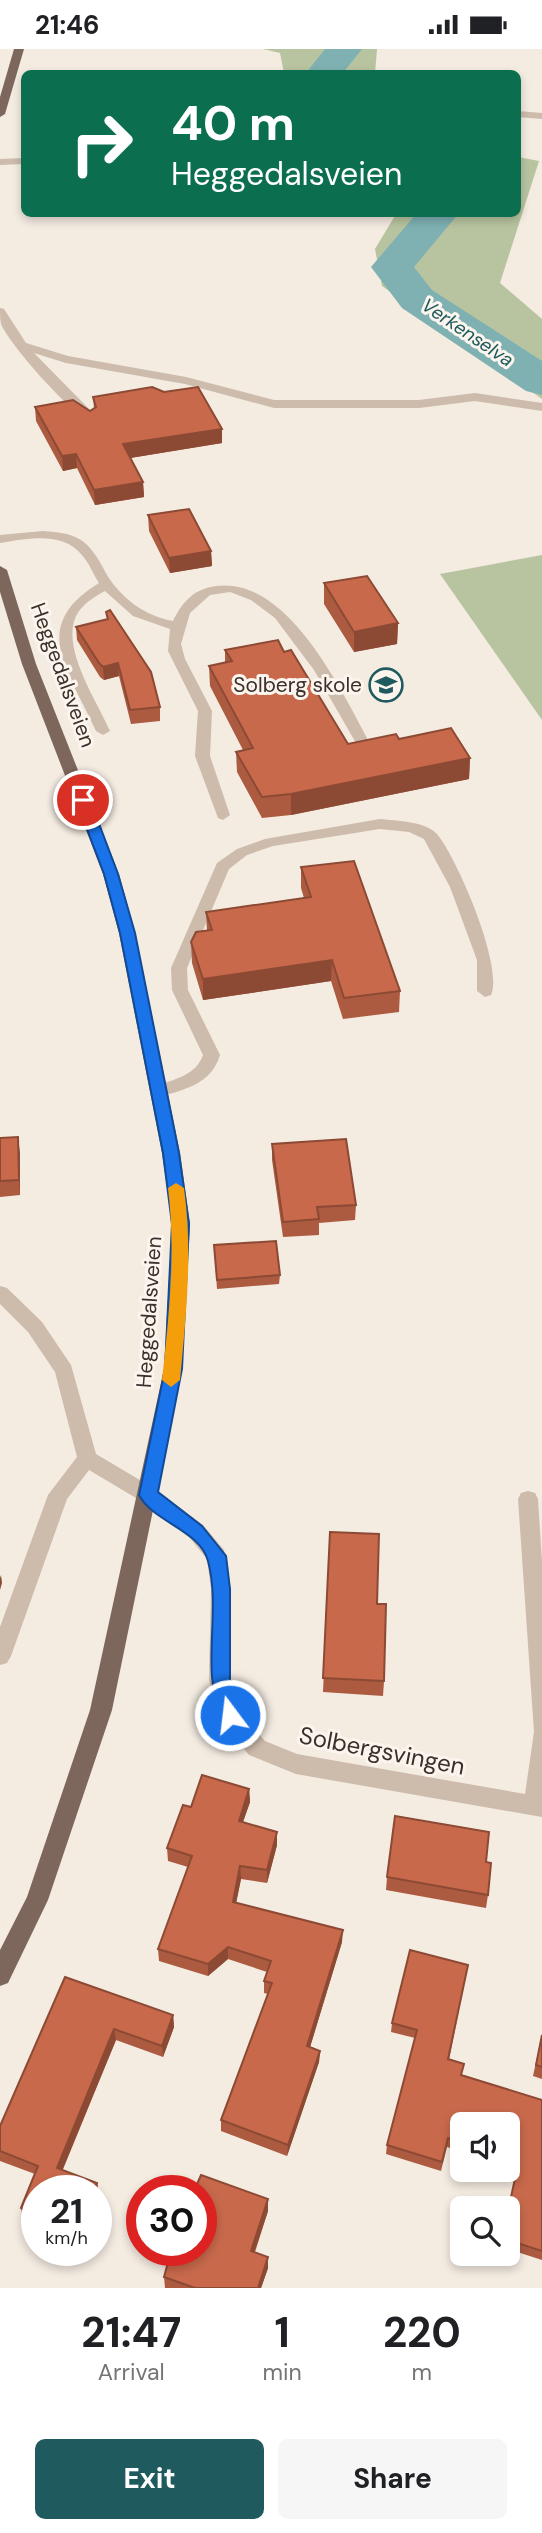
<!DOCTYPE html>
<html lang="en">
<head>
<meta charset="utf-8">
<style>
	body { margin:0; font-family:"DM Sans",sans-serif; background:#f6f6f6; color:#202124; height:100vh; display:flex; flex-direction:column; font-size:26px; white-space:nowrap }
	* { box-sizing:border-box; margin:0 }
	p { font-size:23px; color:#757577 }
	.icon { flex:none; width:38px; height:38px; fill:none; stroke:currentColor; stroke-width:2; stroke-linecap:round; stroke-linejoin:round }
	.map { position:relative; height:2239px; overflow:hidden }
	.sheet { display:flex; flex-direction:column; background:#fff; flex:1 }
	.sheet>* { flex:none }
	.guide { position:absolute; left:21px; top:21px; width:500px; height:147px; border-radius:10px; box-shadow:0 4px 10px #0003; background:#0b6e4f; color:#fff; overflow:hidden }
	.buttons { position:absolute; left:450px; top:2063px; display:grid; gap:14px }
	.buttons a { display:grid; place-items:center; width:70px; height:70px; border-radius:10px; background:#fff; box-shadow:0 4px 10px #0003; font-size:35px }
	.speed { position:absolute; left:21px; top:2126px; display:flex; gap:14px; font-size:35px; font-weight:700; text-align:center }
	.speed>* { display:grid; place-content:center; width:91px; height:91px; border-radius:50%; background:#fff; box-shadow:0 4px 10px #0003; line-height:1 }
	.speed small { font-size:18px; font-weight:400 }
	.speed .limit { border:10px solid #d22; background:#fff; color:#111 }
	.pin { position:absolute; display:grid; place-items:center; width:60px; height:60px; color:#fff; margin:-30px; border:4px solid #fff; border-radius:50%; box-shadow:0 2px 7px #0007 }
	.me { position:absolute; width:77px; margin:-38px; rotate:345deg; stroke-linejoin:round; filter:drop-shadow(0 0 5px #0008) }
	.turn { display:flex; align-items:center; gap:24px; height:147px; padding:0 35px; font-size:32px }
	.turn .icon { width:91px; height:91px; stroke-width:2.5 }
	.turn b { display:block; font-size:49px; line-height:60px }
	.eta { display:flex; justify-content:space-evenly; align-items:center; height:119px; text-align:center }
	.eta b { font-size:42px; font-weight:700; line-height:49px }
	.button { display:flex; gap:14px; margin-top:auto; padding:14px 35px }
	.button a { flex:1; height:80px; border-radius:10px; background:#1f5a5e; color:#fff; font-size:28px; font-weight:700; line-height:80px; text-align:center }
	.button a+a { background:#f6f6f6; color:#202124 }
	.status { display:flex; justify-content:space-between; align-items:center; height:49px; padding:0 35px; background:#fff; direction:ltr }
	.status svg { height:19px; fill:currentColor }
	.map>svg:first-child { display:block }
	.green { fill:#b8c4a0 }
	.lines { fill:none; stroke-linecap:round; stroke-linejoin:round }
	.river { fill:#7fb0b2; fill-rule:evenodd }
	.minor { fill:#cdbbac; fill-rule:evenodd }
	.major { fill:#7d675c; fill-rule:evenodd }
	.wall { fill:#ac5a40 }
	.shaded-wall { fill:#8c4a34 }
	.building { fill:#c8694b; stroke:#8c4a34; stroke-width:2 }
	.route { fill:#1a73e8; stroke:#114b97; stroke-width:2 }
	.slow { fill:#f59e0b }
	.labels { text-anchor:middle; stroke-width:6; stroke-linejoin:round; paint-order:stroke }
	.far-water-label { font-size:19px; font-style:italic; fill:#1f5a5e; stroke:#fbf5ee }
	.street-label { font-size:21px; fill:#3b302b; stroke:#fbf5ee }
	.poi-label { font-size:21px; fill:#3b302b; stroke:#fbf5ee; text-anchor:end }
	.near-street-label { font-size:24px; fill:#3b302b; stroke:#fbf5ee }
</style>
</head>
<body>
<div class="status"><b>21:46</b><svg viewBox="0 0 49 12"><path d="M0 12V9h3v3zM5 12V6h3v6zM10 12V3h3v9zM15 12V0h3v12zM26 1h20v11H26zM47 4h2v5h-2z"/></svg></div>
<div class="map">
<svg width="542" height="2239" viewBox="0 0 542 2239">
	<rect width="100%" height="100%" fill="#f4ebe1"/>
	<!-- green -->
	<g class="green">
		<polygon points="263,0 377,0 375,24 284,24 280,4"/>
		<polygon points="518,108 539,112 500,234 542,270 542,350 382,237 375,200 396,165 518,164"/>
		<polygon points="542,506 542,671 440,525"/>
	</g>
	<g class="lines">
		<!-- river -->
		<g class="river">
			<polygon points="325,0 362,0 343,24 306,24"/>
			<polygon points="417,164 459,164 414,218 432,241 542,312 542,346 526,342 402,259 371,218"/>
		</g>
		<!-- minor -->
		<g class="minor">
			<polygon points="518,62 542,64 542,70 518,68"/>
			<polygon points="24,109 24,115 0,116 0,110"/>
			<path d="M 0,259 L 4,260 L 26,294 L 68,307 L 186,328 L 274,351 L 419,351 L 475,344 L 542,354 L 542,362 L 475,352 L 419,359 L 274,359 L 185,335 L 66,314 L 34,304 L 94,365 L 96,368 L 90,372 C 71,365 9,295 1,275 C 0,270 0,264 0,259 Z"/>
			<path d="M 43,482 C 56,483 70,484 81,491 C 93,499 100,513 107,526 C 122,550 145,567 173,572 C 183,552 194,540 216,537 C 289,527 343,645 372,698 L 370,701 L 360,701 L 314,621 L 275,569 L 251,551 L 230,543 L 210,546 L 190,564 L 181,595 L 185,610 L 212,662 L 210,707 L 230,766 L 223,771 L 218,769 L 195,707 L 198,662 L 168,602 L 170,580 L 133,567 L 105,542 C 94,548 82,555 76,567 C 61,600 97,652 110,682 L 103,686 L 96,682 C 70,623 27,578 99,534 C 93,525 89,513 81,505 C 61,482 26,490 0,494 L 0,486 Z"/>
			<path d="M 380,770 C 397,772 425,772 437,785 C 457,809 504,918 491,946 L 485,948 L 477,942 L 477,911 L 450,838 L 424,790 L 409,783 L 380,780 L 273,797 L 247,806 L 229,820 L 187,919 L 188,941 L 220,1006 C 211,1035 186,1040 159,1048 L 153,1046 L 151,1042 L 153,1038 C 172,1031 196,1027 203,1006 L 172,941 L 171,919 L 217,814 L 237,800 L 265,790 Z"/>
			<polygon points="0,1237 7,1239 42,1273 71,1316 96,1405 155,1440 203,1476 224,1501 231,1540 231,1631 239,1661 265,1692 297,1705 525,1745 534,1683 518,1450 521,1444 528,1442 535,1444 538,1450 542,1513 542,1768 296,1725 249,1706 222,1673 209,1631 211,1540 207,1510 189,1488 141,1452 89,1421 67,1450 11,1607 7,1614 0,1616 0,1578 48,1446 77,1408 55,1323 28,1283 0,1255"/>
		</g>
		<!-- major -->
		<g class="major">
			<polygon points="14,0 24,0 5,65 0,68 0,48"/>
			<polygon points="0,517 7,521 36,615 119,825 135,884 180,1104 190,1175 182,1320 112,1661 48,1851 8,1934 0,1937 0,1901 27,1848 90,1661 164,1320 172,1175 162,1104 119,884 103,825 22,615 0,543"/>
		</g>
	</g>
	<!-- wall -->
	<g class="wall">
		<polygon points="93,348 222,394 130,409 143,433 144,448 95,456 77,419 63,422 36,372 35,358 90,362 94,359"/>
		<polygon points="148,466 211,502 212,517 170,524 149,482"/>
		<polygon points="324,534 398,574 397,595 354,603 324,555"/>
		<polygon points="106,563 160,658 160,672 131,675 119,627 104,631 100,628 77,591 76,578 107,570"/>
		<polygon points="225,601 284,603 348,695 399,690 470,709 469,730 291,766 262,769 237,723 236,703 243,701 210,637 209,617 225,614"/>
		<polygon points="301,818 400,942 399,963 343,970 331,932 203,951 192,914 191,893 207,882 206,863 304,849 301,839"/>
		<polygon points="0,1089 20,1104 20,1146 0,1148"/>
		<polygon points="272,1095 356,1156 355,1171 319,1174 319,1186 283,1188 272,1111"/>
		<polygon points="214,1196 280,1226 279,1235 217,1240"/>
		<polygon points="330,1483 377,1555 384,1632 383,1647 323,1643"/>
		<polygon points="249,1740 250,1753 243,1773 277,1796 267,1834 241,1830 236,1853 342,1893 310,1998 320,2002 319,2013 287,2107 221,2082 221,2071 268,1945 264,1944 264,1932 267,1923 228,1910 208,1927 159,1912 158,1900 188,1818 168,1812 167,1799 191,1758"/>
		<polygon points="486,1813 488,1846 486,1859 386,1841 387,1828"/>
		<polygon points="468,1916 449,2011 462,2027 542,2051 542,2211 508,2200 508,2162 517,2120 508,2117 508,2076 462,2076 462,2103 447,2098 441,2122 386,2105 387,2096 415,1989 391,1983 392,1974"/>
		<polygon points="65,1928 173,1966 174,1978 163,2008 116,1991 62,2121 97,2134 99,2145 96,2151 96,2142 37,2142 37,2174 23,2169 21,2159 35,2125 0,2112 0,2077"/>
		<polygon points="542,1985 542,2030 533,2027"/>
		<polygon points="268,2162 255,2203 268,2208 268,2219 261,2239 165,2239 164,2228"/>
	</g>
	<!-- shaded-wall -->
	<g class="shaded-wall">
		<polygon points="222,380 222,394 124,410 123,395"/>
		<polygon points="76,405 77,419 63,422 62,407"/>
		<polygon points="143,433 144,448 95,456 94,441"/>
		<polygon points="211,502 212,517 170,524 169,509"/>
		<polygon points="398,574 397,595 354,603 354,583"/>
		<polygon points="118,614 119,627 104,631 103,618"/>
		<polygon points="470,709 469,730 291,766 291,745"/>
		<polygon points="332,911 331,932 203,951 203,930"/>
		<polygon points="18,1088 20,1104 20,1146 19,1131"/>
		<polygon points="1,1526 2,1534 0,1541 0,1529"/>
		<polygon points="249,1740 250,1753 239,1784 239,1772"/>
		<polygon points="277,1783 277,1796 267,1834 267,1821"/>
		<polygon points="240,1817 241,1830 234,1865 233,1853"/>
		<polygon points="343,1881 342,1893 307,2008 307,1997"/>
		<polygon points="228,1898 228,1910 208,1927 208,1915"/>
		<polygon points="173,1966 174,1978 163,2008 162,1997"/>
		<polygon points="114,1980 116,1991 59,2130 57,2119"/>
		<polygon points="320,2002 319,2013 287,2107 288,2096"/>
		<polygon points="97,2134 99,2145 96,2151 96,2142 94,2142"/>
		<polygon points="268,2150 268,2162 251,2213 251,2202"/>
		<polygon points="268,2208 268,2219 261,2239 258,2239"/>
	</g>
	<!-- building -->
	<g class="building">
		<polygon points="152,338 164,343 198,338 222,380 123,395 143,433 94,441 76,405 62,407 35,358 73,351 90,362 96,358 93,348"/>
		<polygon points="189,460 211,502 169,509 148,466"/>
		<polygon points="367,527 398,574 354,583 324,534"/>
		<polygon points="110,561 151,623 160,658 130,661 118,614 103,618 99,614 76,578 108,570 106,563"/>
		<polygon points="278,591 284,603 291,601 348,695 396,685 399,690 451,679 470,709 291,745 262,748 236,703 253,699 209,617 232,612 225,601"/>
		<polygon points="354,812 400,942 344,949 332,911 203,930 191,893 196,883 212,881 206,863 311,848 301,818"/>
		<polygon points="18,1088 19,1131 0,1132 0,1089"/>
		<polygon points="346,1090 356,1156 317,1158 319,1170 283,1173 272,1095"/>
		<polygon points="276,1192 280,1226 217,1231 214,1196"/>
		<polygon points="330,1483 379,1485 377,1555 386,1555 384,1632 323,1629"/>
		<polygon points="202,1726 249,1740 239,1772 277,1783 267,1821 240,1817 233,1853 343,1881 307,1997 320,2002 288,2096 221,2071 272,1934 264,1932 271,1912 228,1898 208,1915 158,1900 192,1807 167,1799 183,1756 191,1758"/>
		<polygon points="395,1767 489,1783 486,1813 491,1814 488,1846 387,1828"/>
		<polygon points="410,1901 468,1916 448,2010 464,2015 461,2026 542,2051 542,2202 508,2191 508,2162 519,2111 508,2108 508,2076 462,2076 462,2094 448,2089 442,2113 387,2096 417,1981 392,1974"/>
		<polygon points="65,1928 173,1966 162,1997 114,1980 57,2119 97,2134 94,2142 37,2142 37,2165 21,2159 38,2117 0,2102 0,2077"/>
		<polygon points="542,1986 542,2018 536,2016"/>
		<polygon points="201,2126 268,2150 251,2202 268,2208 258,2239 195,2239 164,2228 171,2202 201,2202 201,2142 194,2142"/>
	</g>
	<!-- route -->
	<path class="route" d="M 83,746 L 90,751 L 118,825 L 135,884 L 179,1104 L 189,1175 L 182,1320 L 158,1443 L 202,1477 L 226,1507 L 230,1540 L 230,1631 L 239,1666 L 236,1672 L 230,1675 L 223,1672 C 199,1621 222,1565 208,1512 C 200,1481 153,1473 139,1446 L 165,1320 L 172,1175 L 163,1104 L 120,884 L 104,825 L 76,751 Z"/>
	<!-- slow -->
	<path class="slow" d="M 176,1134 L 184,1139 C 193,1204 186,1267 180,1331 L 171,1338 L 162,1331 C 169,1267 176,1204 168,1139 Z"/>
	<!-- icons -->
	<defs>
		<symbol id="school-ring" viewBox="-11 -11 22 22"><circle r="9.5" fill="#fbf5ee" stroke="#1f5a5e" stroke-width="1.5"/><path d="M0-5L7-2L0 1L-7-2ZM-4 1L0 2.5L4 1V4Q0 6-4 4Z" fill="#1f5a5e"/></symbol>
	</defs>
	<g fill-rule="evenodd">
		<use href="#school-ring" x="367" y="617" width="38" height="38"/>
	</g>
	<g class="labels">
		<!-- far-water labels -->
		<g class="far-water-label">
			<text transform="translate(468 283) rotate(34)" y="7">Verkenselva</text>
		</g>
		<!-- street labels -->
		<g class="street-label">
			<text transform="translate(63 626) rotate(70)" y="7">Heggedalsveien</text>
			<text transform="translate(149 1263) rotate(-86)" y="7">Heggedalsveien</text>
		</g>
		<!-- poi labels -->
		<g class="poi-label">
			<text x="362" y="643">Solberg skole</text>
		</g>
		<!-- near-street labels -->
		<g class="near-street-label">
			<text transform="translate(382 1702) rotate(11)" y="8">Solbergsvingen</text>
		</g>
	</g>
</svg>
<div class="buttons">
<a><svg class="icon" aria-label="sound" viewBox="0 0 24 24"><path d="M4 9h4l5-4v14l-5-4H4zM17 9q2 3 0 6"/></svg></a>
<a><svg class="icon" aria-label="search" viewBox="0 0 24 24"><circle cx="10" cy="10" r="6"/><path d="M15 15l6 6"/></svg></a>
</div>
<div class="speed"><div>21<small>km/h</small></div><div class="limit">30</div></div>
<div class="pin" style="left:83px;top:751px;background:#d93025"><svg class="icon" aria-label="arrive" viewBox="0 0 24 24"><path d="M6 21V4h12l-3 4 3 4H6"/></svg></div>
<svg class="me" style="left:230px;top:1666px" viewBox="-20 -20 40 40"><circle r="17" fill="#1a73e8" stroke="#fff" stroke-width="3"/><path d="M0-11L8 9 0 5-8 9z" fill="#fff"/></svg>
<div class="guide">
<div class="turn"><svg class="icon" aria-label="right" viewBox="0 0 24 24"><path d="M7 20v-9h11M14 6l5 5-5 5"/></svg><div><b>40 m</b>Heggedalsveien</div></div>
</div>
</div>
<section class="sheet">
<div class="eta">
<div><b>21:47</b><p>Arrival</p></div>
<div><b>1</b><p>min</p></div>
<div><b>220</b><p>m</p></div>
</div>
<div class="button"><a>Exit</a><a>Share</a></div>
</section>
</body>
</html>
